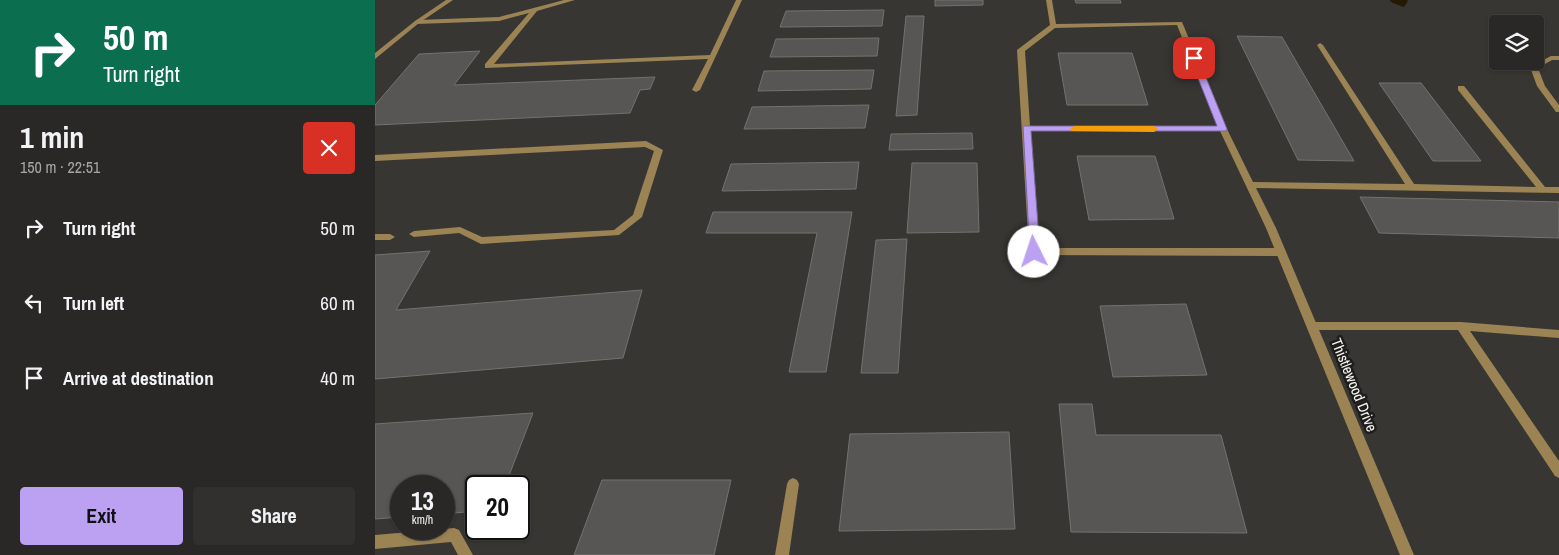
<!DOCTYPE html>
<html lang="en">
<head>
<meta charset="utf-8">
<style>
	body { margin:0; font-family:"Archivo Narrow",sans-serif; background:#31302e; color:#f1f3f6; height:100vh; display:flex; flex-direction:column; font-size:19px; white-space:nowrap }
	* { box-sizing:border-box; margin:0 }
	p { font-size:16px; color:#a5a6a7 }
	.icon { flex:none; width:28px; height:28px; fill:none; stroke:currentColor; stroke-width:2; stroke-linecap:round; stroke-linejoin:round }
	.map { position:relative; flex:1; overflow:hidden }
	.details { display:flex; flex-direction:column; background:#292826; width:375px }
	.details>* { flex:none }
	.guide { background:#0b6e4f; color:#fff; overflow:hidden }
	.controls { position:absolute; left:1114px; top:15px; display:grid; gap:10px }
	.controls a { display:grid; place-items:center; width:55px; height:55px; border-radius:5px; background:#292826; box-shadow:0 1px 4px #0004,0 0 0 1px #454443; font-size:25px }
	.speed { position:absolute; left:15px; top:475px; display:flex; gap:10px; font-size:25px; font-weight:700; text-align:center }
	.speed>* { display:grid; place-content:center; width:65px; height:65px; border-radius:50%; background:#292826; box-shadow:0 1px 4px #0004,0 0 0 1px #454443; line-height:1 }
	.speed small { font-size:12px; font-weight:400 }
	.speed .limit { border:2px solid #111; border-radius:8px; background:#fff; color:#111 }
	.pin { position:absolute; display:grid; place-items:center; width:42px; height:42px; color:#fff; margin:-21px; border-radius:10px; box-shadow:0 2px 8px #0006 }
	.me { position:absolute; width:55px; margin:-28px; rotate:356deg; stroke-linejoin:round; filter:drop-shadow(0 0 4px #0008) }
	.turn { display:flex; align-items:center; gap:18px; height:105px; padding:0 20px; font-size:22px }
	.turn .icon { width:65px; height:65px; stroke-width:2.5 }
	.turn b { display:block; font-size:35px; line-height:42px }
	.round { display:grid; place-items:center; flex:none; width:52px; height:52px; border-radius:5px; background:#31302e }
	.head { display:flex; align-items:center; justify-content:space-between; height:85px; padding:0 20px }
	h1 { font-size:30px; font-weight:700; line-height:38px }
	.action { display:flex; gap:10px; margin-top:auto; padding:10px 20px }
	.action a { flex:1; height:58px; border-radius:5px; background:#bca0f2; color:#111; font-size:20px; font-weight:700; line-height:58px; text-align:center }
	.action a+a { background:#31302e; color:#f1f3f6 }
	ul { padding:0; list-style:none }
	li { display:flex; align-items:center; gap:15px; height:75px; padding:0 20px }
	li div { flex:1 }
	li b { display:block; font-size:19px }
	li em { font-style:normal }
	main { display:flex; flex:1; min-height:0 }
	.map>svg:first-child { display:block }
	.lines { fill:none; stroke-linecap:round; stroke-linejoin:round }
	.stream { stroke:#241a04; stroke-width:5.5 }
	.building { fill:#585654; stroke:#73726f }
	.service { fill:#9b8353; fill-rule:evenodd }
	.minor { fill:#9b8353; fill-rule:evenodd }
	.route { fill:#bca0f2; stroke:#7a689d }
	.slow { fill:#f59e0b }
	.labels { text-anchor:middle; stroke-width:5; stroke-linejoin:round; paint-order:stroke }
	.street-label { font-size:15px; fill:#f5f4f2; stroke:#1e1d1c }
</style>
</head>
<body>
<main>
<section class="details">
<div class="guide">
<div class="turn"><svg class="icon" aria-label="right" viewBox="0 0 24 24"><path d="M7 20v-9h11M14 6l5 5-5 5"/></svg><div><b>50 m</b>Turn right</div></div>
</div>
<div class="head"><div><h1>1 min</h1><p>150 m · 22:51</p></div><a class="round" style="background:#d93025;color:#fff"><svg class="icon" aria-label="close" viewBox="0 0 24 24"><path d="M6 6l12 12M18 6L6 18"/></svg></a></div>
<ul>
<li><svg class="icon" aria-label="right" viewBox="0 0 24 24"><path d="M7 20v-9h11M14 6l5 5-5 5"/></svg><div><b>Turn right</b></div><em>50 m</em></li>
<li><svg class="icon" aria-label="left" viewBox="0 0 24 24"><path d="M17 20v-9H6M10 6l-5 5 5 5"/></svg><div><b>Turn left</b></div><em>60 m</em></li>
<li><svg class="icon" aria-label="arrive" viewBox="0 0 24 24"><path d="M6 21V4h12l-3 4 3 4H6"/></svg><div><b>Arrive at destination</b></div><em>40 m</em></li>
</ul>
<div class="action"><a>Exit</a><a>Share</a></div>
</section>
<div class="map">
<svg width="1184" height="555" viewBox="0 0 1184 555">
	<rect width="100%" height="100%" fill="#373633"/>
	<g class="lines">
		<!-- stream -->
		<polyline class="stream" points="1018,0 1028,4 1030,0"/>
	</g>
	<!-- building -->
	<g class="building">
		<polygon points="560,0 608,0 608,5 560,6"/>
		<polygon points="700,0 745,0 746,3 701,3"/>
		<polygon points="509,10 507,26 405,27 411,11"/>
		<polygon points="531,16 549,16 542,115 521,116"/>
		<polygon points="862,36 907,37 979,161 923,160"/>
		<polygon points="504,38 502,56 395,57 401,39"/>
		<polygon points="105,51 79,85 280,77 275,89 265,90 255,113 0,125 0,105 44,54"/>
		<polygon points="683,53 757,53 773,105 692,105"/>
		<polygon points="499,70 496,89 383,91 389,71"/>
		<polygon points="1004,83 1046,83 1106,161 1058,161"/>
		<polygon points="494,105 490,128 369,129 377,107"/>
		<polygon points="597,133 598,149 514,150 516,134"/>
		<polygon points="702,156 780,156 799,219 714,220"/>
		<polygon points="484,162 481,189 347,191 356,164"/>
		<polygon points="537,163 602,163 604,232 532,233"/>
		<polygon points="985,197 1184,202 1184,238 1004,233"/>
		<polygon points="338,212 477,212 451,372 414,372 442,233 331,233"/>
		<polygon points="532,239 523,373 486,373 501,240"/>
		<polygon points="55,251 21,310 267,290 248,358 0,379 0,255"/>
		<polygon points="811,304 832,375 738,377 725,306"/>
		<polygon points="684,404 717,404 721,435 846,435 872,533 696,532"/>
		<polygon points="158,413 130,486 101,486 101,511 69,514 69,486 26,486 26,517 0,519 0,424"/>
		<polygon points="634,432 640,529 464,531 475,434"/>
		<polygon points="227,480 356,480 339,555 199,555"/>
	</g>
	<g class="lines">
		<!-- service -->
		<g class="service">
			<polygon points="189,0 200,0 162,11 119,64 335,55 361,0 367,0 325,90 321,92 317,90 333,59 110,68 110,64 154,13 124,21 42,24 39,22 42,20 124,17"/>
			<path d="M 671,0 L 677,0 L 681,24 L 807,22 L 852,129 L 878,182 L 1030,184 L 942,45 L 945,43 L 948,45 L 1039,184 L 1161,187 L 1083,90 L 1083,86 L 1089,86 L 1170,187 L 1184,187 L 1184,193 L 881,188 L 901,228 L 896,231 L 891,228 L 845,131 L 655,131 L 664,248 L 906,248 L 911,252 L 906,256 L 656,255 L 654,252 L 642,50 L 675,25 ZM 802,25 L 843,126 L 655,126 L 650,51 L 680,28 Z"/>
			<polygon points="1176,56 1184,56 1184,60 1177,60 1163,68 1170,86 1184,105 1184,112 1181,112 1162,86 1155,67"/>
			<polygon points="271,141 288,150 267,217 244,235 106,244 84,233 39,237 34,234 39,231 85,227 107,237 239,230 258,215 279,151 270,147 0,161 0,155"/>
			<polygon points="0,234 15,234 20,237 15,240 0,240"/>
			<polygon points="938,322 1086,322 1184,330 1184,338 1095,331 1184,461 1184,478 1180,476 1083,330 938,330 934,329 933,326 934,323"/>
			<polygon points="418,478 422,480 424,484 414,555 400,555 412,484 414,480"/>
			<polygon points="79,528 84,530 98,555 83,555 76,542 0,549 0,535"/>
		</g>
		<!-- minor -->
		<g class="minor">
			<polygon points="71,0 78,0 44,23 0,59 0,53 40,21"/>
			<polygon points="896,225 901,228 1039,555 1025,555 891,228"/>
		</g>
	</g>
	<!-- route -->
	<polygon class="route" points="816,57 823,58 852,129 851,131 656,131 665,252 659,256 655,255 648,126 842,126 815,58"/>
	<!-- slow -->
	<polygon class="slow" points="699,126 779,126 783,129 779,132 696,131 695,129"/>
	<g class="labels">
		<!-- street labels -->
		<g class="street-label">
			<text transform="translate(979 385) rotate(68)" y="5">Thistlewood Drive</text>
		</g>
	</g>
</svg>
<div class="controls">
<a><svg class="icon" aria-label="layers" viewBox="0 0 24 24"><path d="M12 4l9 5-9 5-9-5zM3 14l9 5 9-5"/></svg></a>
</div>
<div class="speed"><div>13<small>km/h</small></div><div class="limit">20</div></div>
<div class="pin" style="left:819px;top:58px;background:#d93025"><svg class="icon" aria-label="arrive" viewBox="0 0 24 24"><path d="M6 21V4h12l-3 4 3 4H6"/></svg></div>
<svg class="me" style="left:659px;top:252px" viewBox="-20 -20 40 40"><circle r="19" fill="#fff"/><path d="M0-13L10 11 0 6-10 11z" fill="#bca0f2"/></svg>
</div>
</main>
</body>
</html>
